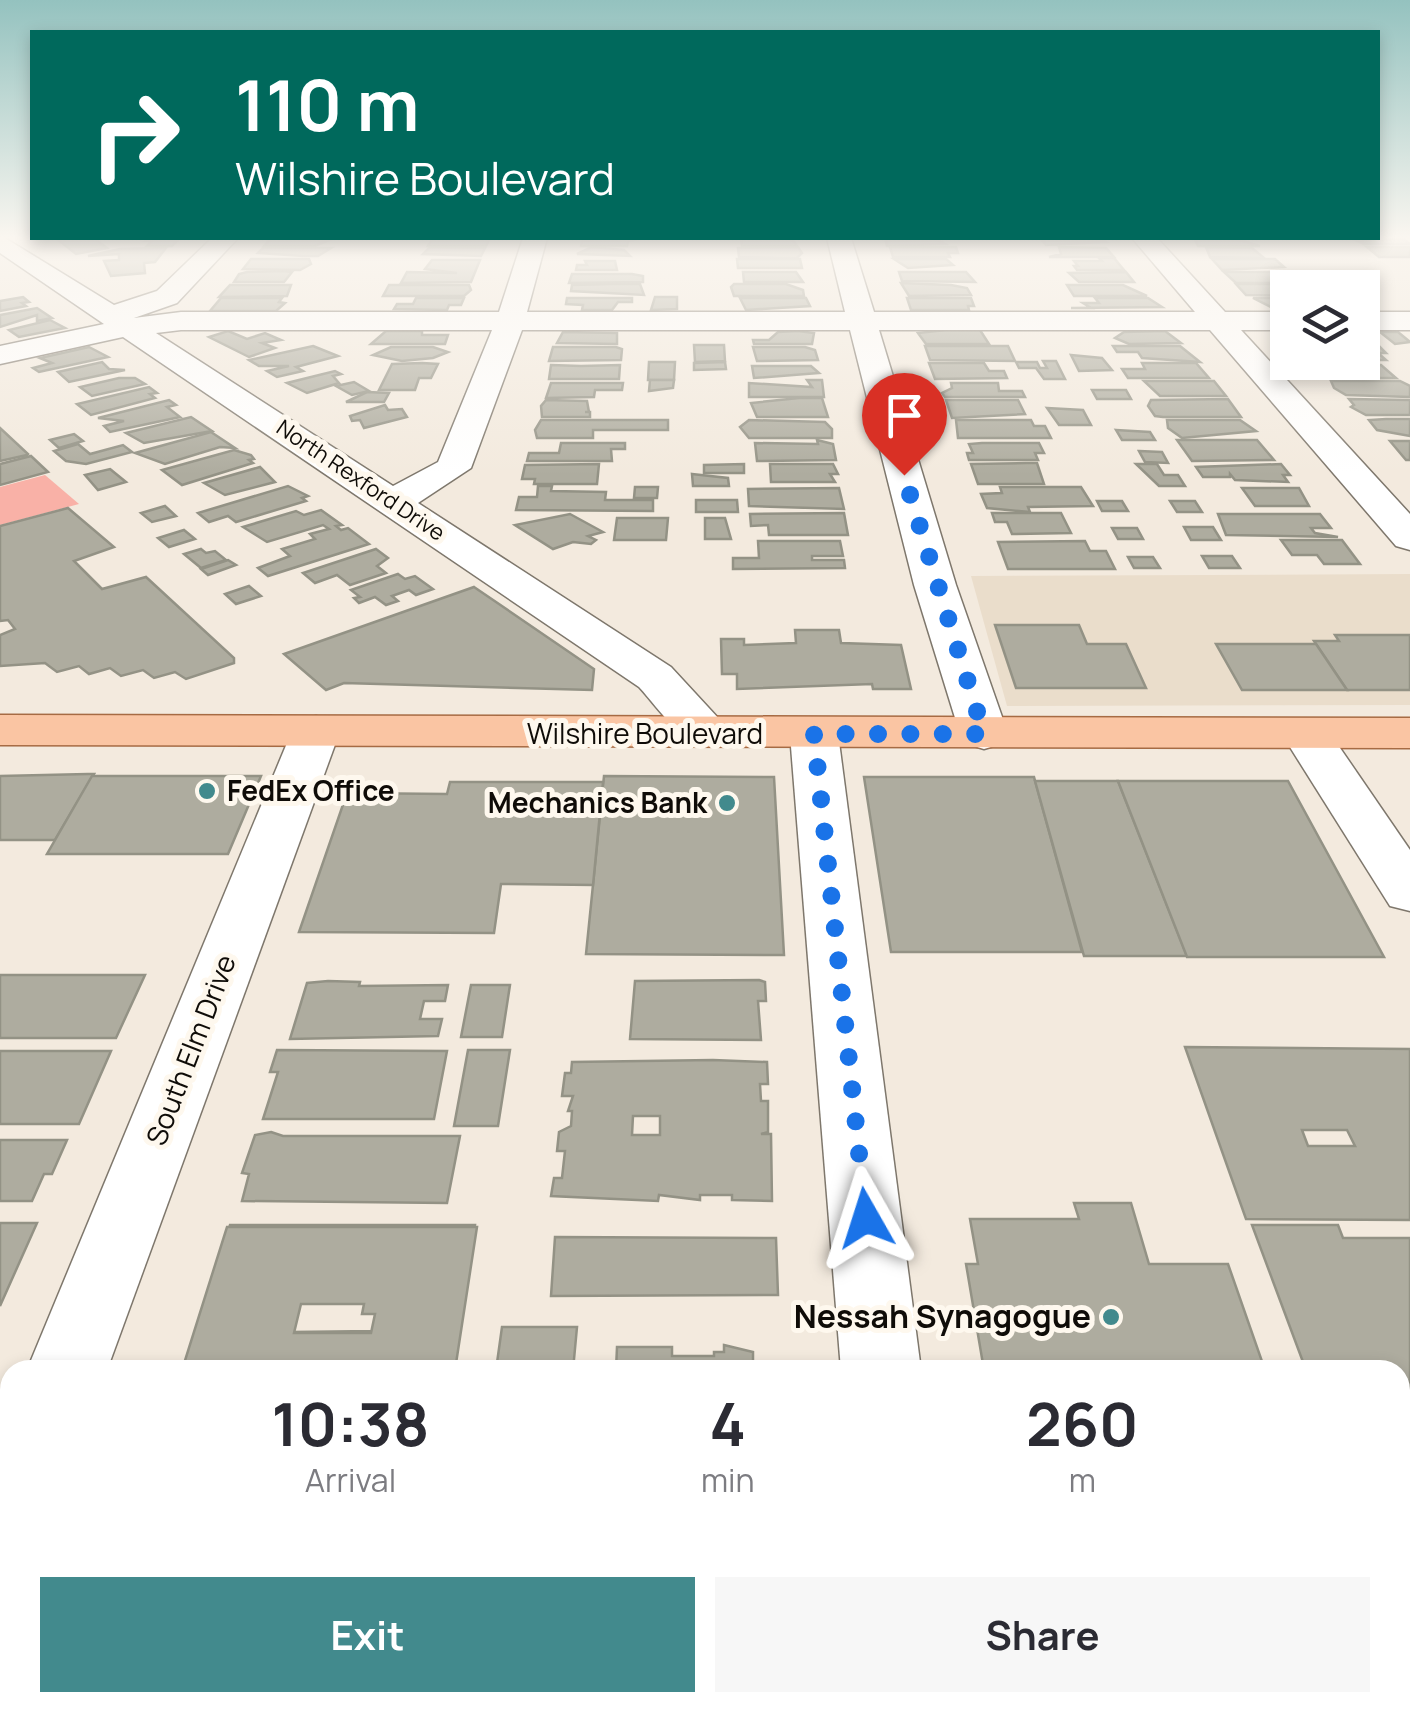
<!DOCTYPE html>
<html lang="en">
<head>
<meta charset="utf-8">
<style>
	body { margin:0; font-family:Manrope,sans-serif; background:#f7f7f7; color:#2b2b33; height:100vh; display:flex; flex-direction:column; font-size:38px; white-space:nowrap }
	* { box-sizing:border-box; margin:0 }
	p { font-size:32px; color:#7c7c81 }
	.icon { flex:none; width:55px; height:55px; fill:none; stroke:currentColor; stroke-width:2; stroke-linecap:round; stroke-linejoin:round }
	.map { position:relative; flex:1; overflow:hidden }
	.sheet { position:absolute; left:0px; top:1360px; width:1410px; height:352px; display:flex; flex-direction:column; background:#fff; border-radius:30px 30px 0 0; box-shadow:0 5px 15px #0003 }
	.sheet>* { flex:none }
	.banner { position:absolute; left:30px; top:30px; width:1350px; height:210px; border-radius:0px; box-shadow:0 5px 15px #0003; background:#00695c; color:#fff; overflow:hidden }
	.fabs { position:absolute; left:1270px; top:270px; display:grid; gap:20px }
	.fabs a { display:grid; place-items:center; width:110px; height:110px; border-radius:0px; background:#fff; box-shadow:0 5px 15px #0003; font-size:50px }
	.pin { position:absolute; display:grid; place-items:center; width:85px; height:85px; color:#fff; margin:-102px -42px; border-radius:50% 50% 50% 0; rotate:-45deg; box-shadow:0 0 10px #0007 }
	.pin .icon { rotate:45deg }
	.me { position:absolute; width:110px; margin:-55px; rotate:354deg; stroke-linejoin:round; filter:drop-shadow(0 0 8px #0008) }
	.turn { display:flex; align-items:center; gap:35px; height:210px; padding:0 40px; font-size:45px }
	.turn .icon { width:130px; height:130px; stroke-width:2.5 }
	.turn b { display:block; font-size:70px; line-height:85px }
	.eta { display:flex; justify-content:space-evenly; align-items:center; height:170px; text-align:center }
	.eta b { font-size:60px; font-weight:700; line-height:70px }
	.button { display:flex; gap:20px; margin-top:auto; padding:20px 40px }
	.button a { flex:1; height:115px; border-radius:0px; background:#428a8d; color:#fff; font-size:40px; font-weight:700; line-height:115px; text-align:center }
	.button a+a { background:#f7f7f7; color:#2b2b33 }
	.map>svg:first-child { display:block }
	.built { fill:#eaddcb }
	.green { fill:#f9b1a7 }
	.building { fill:#aeac9f; stroke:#939285; stroke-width:2.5; fill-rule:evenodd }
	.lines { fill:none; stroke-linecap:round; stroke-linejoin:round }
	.minor-casing { stroke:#7e776c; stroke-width:3 }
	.major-casing { stroke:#a66b44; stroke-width:3 }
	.minor { fill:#fff; fill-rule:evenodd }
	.major { fill:#fac5a3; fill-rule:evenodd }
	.route { stroke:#1a73e8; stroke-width:18; stroke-dasharray:0 32.4 }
	.poi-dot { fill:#428a8d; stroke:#fef8ee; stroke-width:4 }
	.labels { text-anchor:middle; stroke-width:10; stroke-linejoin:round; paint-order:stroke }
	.far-street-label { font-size:22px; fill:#0f0c08; stroke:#fef8ee }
	.street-label { font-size:28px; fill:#0f0c08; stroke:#fef8ee }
	.poi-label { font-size:28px; font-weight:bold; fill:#0f0c08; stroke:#fef8ee; text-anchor:start }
	.near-poi-label { font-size:32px; font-weight:bold; fill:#0f0c08; stroke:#fef8ee; text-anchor:end }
</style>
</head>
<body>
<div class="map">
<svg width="1410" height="1712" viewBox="0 0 1410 1712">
	<rect width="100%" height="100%" fill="#f3eade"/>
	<!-- built -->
	<polygon class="built" points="1410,574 1410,705 1007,706 971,576"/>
	<!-- green -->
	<polygon class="green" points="45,475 79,504 0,525 0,487"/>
	<!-- building -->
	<g class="building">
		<polygon points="1400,236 1410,244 1364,244 1351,238"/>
		<polygon points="94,238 107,248 76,254 57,239"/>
		<polygon points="149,238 176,238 173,240 178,240 172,246 147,246 152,241 145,241"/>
		<polygon points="271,238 334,238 315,246 264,246"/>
		<polygon points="433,238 490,238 486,246 428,246"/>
		<polygon points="588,238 633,238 638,239 628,241 627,246 581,246 582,241 591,240"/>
		<polygon points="741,238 791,238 797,246 742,246"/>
		<polygon points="885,238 934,238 945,244 887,246"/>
		<polygon points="1040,238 1099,238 1106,242 1046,245"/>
		<polygon points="1194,238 1233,238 1260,246 1198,246"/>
		<polygon points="430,247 457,248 485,248 481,256 423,254"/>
		<polygon points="592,247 624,250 630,256 577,254"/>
		<polygon points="798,247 802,253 797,258 780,258 739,257 738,248"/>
		<polygon points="890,247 956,247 958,253 948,253 950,257 893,257"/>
		<polygon points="1059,247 1106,248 1114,257 1049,257 1061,254"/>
		<polygon points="1206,247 1252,248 1264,258 1210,257"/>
		<polygon points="1367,247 1410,247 1410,257 1379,257"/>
		<polygon points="166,248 155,262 144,263 145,273 111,276 104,261 119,260 119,254 88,256 120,249"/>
		<polygon points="263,248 331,248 318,256 303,256 258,253"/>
		<polygon points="1099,258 1114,258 1124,270 1077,270 1074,266 1078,266 1074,261 1102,261"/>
		<polygon points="251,259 309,259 311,264 300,270 243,269"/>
		<polygon points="737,259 800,259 802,268 738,268"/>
		<polygon points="894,259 946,259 953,265 908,268"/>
		<polygon points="1212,259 1275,259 1284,267 1222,270"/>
		<polygon points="432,260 480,260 471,282 401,283 407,272 457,273 425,269"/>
		<polygon points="585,261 615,261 617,270 576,270 577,265 587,265"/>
		<polygon points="247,272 284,271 292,272 284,282 234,282 239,274"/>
		<polygon points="743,272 796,272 803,282 744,282"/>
		<polygon points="899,272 966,272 975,282 902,281"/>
		<polygon points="1126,272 1134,282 1079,282 1069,273"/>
		<polygon points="1224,272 1287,272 1298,283 1236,283"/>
		<polygon points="572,274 632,274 643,276 643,282 569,283"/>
		<polygon points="901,283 951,285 967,288 971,295 909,296"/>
		<polygon points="610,284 640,284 644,295 571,291 572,285"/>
		<polygon points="734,284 786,284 803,290 804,296 734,296 731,287"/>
		<polygon points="1236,284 1296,284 1300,288 1288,288 1288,296 1246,295"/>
		<polygon points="230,285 291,285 287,296 219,297"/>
		<polygon points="389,285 469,285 471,290 464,296 383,296"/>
		<polygon points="1067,285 1123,285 1147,296 1074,296"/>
		<polygon points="23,297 29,302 22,303 26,306 0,311 0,301"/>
		<polygon points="655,297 677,297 677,309 651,310"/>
		<polygon points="221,298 282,298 279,302 285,303 276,311 210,311"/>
		<polygon points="416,298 464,298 461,305 449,305 447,310 394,309 397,304 413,304"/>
		<polygon points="567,298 632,298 632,302 618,302 612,310 582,310 583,305 566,304"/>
		<polygon points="740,298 806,298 810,306 746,310"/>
		<polygon points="907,298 971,298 974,306 968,306 969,310 911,310"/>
		<polygon points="1095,298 1148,298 1162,307 1071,308 1091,308 1083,303 1099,303"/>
		<polygon points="1253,298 1288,298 1288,309 1275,309"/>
		<polygon points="37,308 52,318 37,321 37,315 0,327 0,315"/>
		<polygon points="50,320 65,328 19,337 9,330"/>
		<polygon points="946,330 980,330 989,344 926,344 918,333"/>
		<polygon points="228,331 247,339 265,333 281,340 262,343 275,348 249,357 209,337"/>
		<polygon points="386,331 422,331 422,335 448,335 445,344 371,344"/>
		<polygon points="798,331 814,333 812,344 754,344 753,340 769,340 778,332"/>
		<polygon points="1165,331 1181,343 1129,344 1115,338 1124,332"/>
		<polygon points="563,332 617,333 617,344 557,343"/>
		<polygon points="1380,332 1398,332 1410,342 1395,344"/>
		<polygon points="694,345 724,345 725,361 695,362"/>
		<polygon points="313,346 338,356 296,367 303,371 277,377 267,371 289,366 259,366 249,360"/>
		<polygon points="925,346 1008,346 1015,361 930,360"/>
		<polygon points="1113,346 1180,346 1200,362 1142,358 1138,352 1117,352"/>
		<polygon points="1362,346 1379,346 1386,353 1378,353 1386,360 1362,360"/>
		<polygon points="89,347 108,357 39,372 33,368 52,363 40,358"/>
		<polygon points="391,347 433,347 448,352 433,358 402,361 373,355"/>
		<polygon points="553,347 616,347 622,349 621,360 549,361"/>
		<polygon points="753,347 805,347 815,350 818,360 757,361"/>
		<polygon points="1071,355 1102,358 1112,370 1079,371"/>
		<polygon points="1043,361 1056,361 1065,379 1044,379 1036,368 1019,368 1016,362 1037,362 1040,368 1047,368"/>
		<polygon points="102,362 109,369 125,370 69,382 58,372"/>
		<polygon points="649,362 675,362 674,380 648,380"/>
		<polygon points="725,362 726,369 694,370 694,363"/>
		<polygon points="929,363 984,363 989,371 1004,371 1007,378 935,379"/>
		<polygon points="1142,363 1196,363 1209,378 1128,378 1122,369 1145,369"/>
		<polygon points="392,364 422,363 438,364 431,378 419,378 415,390 379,390"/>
		<polygon points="551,365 581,366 620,365 619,379 549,379"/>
		<polygon points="1343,365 1381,365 1396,378 1329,378 1323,372 1345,372 1348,370"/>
		<polygon points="752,366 811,366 819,373 754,378"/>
		<polygon points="335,371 341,374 333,376 339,383 307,393 287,383"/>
		<polygon points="119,378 135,378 145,384 92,396 80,387"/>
		<polygon points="650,380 674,380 673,388 649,391"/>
		<polygon points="807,380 822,380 824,397 749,397 749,383 812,387"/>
		<polygon points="1144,381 1214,381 1226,396 1160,396"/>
		<polygon points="1331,381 1400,381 1410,386 1410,397 1346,395 1334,388"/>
		<polygon points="354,382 369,391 352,395 336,386"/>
		<polygon points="551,383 623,383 622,390 595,390 594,397 546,398"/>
		<polygon points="951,383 998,383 999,391 1022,391 1025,397 945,397 942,393 952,388"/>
		<polygon points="149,387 157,393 150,394 155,398 91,415 77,404"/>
		<polygon points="1092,390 1126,390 1131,399 1097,399"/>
		<polygon points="367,392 389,393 384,402 346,402"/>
		<polygon points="799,398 822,398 828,417 757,417 751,403"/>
		<polygon points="1228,399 1241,417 1163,417 1155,416 1148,406 1151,400"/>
		<polygon points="1349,399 1410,400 1410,415 1366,415 1351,407 1354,405"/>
		<polygon points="169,400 176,405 167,407 180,417 110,432 104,426 124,421 98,418"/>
		<polygon points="546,400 587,401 589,412 585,412 590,412 590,417 542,417 541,406"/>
		<polygon points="946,400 1018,400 1025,414 952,418"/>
		<polygon points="385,405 388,410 402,409 407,417 364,428 360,420 352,421 350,416"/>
		<polygon points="1047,408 1083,410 1091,425 1059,425"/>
		<polygon points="191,417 212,431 144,443 126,433"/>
		<polygon points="1386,419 1410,419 1410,436 1377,430 1369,420"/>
		<polygon points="541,420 668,420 668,430 593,430 593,438 537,438 535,430"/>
		<polygon points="749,420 825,422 832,429 832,438 749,438 740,427"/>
		<polygon points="956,420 1031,420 1034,426 1045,426 1051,438 958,438"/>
		<polygon points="1167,420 1240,420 1256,431 1182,438 1168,428"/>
		<polygon points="0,428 28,454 27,455 0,461"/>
		<polygon points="1116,430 1150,432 1155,440 1122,440"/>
		<polygon points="211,432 235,448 220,447 165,464 135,453"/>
		<polygon points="74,434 83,441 59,448 50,440"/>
		<polygon points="817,440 833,444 836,460 757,461 755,443 818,444"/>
		<polygon points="1177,440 1257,440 1274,460 1192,461"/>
		<polygon points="1390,441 1410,441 1410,460 1406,460"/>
		<polygon points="561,443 625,443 625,449 611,449 612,461 527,461 529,453 559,453"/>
		<polygon points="982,443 1039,443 1044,453 1035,453 1038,460 969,460 967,453 973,453 969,444"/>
		<polygon points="78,444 90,454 123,445 132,452 86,464 66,461 54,451"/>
		<polygon points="234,450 251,455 254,459 249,460 253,463 182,485 162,470"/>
		<polygon points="1139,451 1162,452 1168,463 1145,462"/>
		<polygon points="31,456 48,472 0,485 0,464"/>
		<polygon points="1026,463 1037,463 1044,484 978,484 971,464"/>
		<polygon points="599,464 597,484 534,484 535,479 522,479 525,465"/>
		<polygon points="744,464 744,473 704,473 704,465"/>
		<polygon points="770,464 833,464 838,474 830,474 835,482 771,482"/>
		<polygon points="1136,464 1157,464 1164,475 1178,475 1185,486 1159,486"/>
		<polygon points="1281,464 1290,475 1283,475 1288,482 1235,480 1230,474 1230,477 1203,477 1196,467"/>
		<polygon points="260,467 275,482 225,495 204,483"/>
		<polygon points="110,469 126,482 98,490 85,475"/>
		<polygon points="692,474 728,478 729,486 693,486"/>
		<polygon points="288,486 308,496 302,498 306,501 236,522 228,516 209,522 198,513"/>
		<polygon points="538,486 552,486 551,491 606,492 605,500 653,500 653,511 516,510 519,497 537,497"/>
		<polygon points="635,487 658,487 657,498 634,498"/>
		<polygon points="1000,487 1081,487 1093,506 1028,507 1030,512 987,508 981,494 1002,493"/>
		<polygon points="839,488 844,509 749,506 748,489"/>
		<polygon points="1242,488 1299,488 1309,506 1255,506"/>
		<polygon points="696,500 737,500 738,512 696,512"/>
		<polygon points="1097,501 1122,501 1128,511 1102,511"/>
		<polygon points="1170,501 1195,501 1202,512 1177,512"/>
		<polygon points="165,506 176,516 152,522 141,513"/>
		<polygon points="68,508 114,547 74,561 102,589 146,577 234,658 234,663 186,679 175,672 154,678 143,670 121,676 110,668 89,674 79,666 57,672 45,663 0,666 0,635 15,629 8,620 0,621 0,526"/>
		<polygon points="321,510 342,525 336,526 341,530 348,528 369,544 268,576 258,568 290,556 282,549 315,539 310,534 329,529 323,525 267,542 243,527 296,511 304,515"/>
		<polygon points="844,513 848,535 769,535 768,525 751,526 750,514"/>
		<polygon points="992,513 1061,513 1071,533 1012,534 1007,522 995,522"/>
		<polygon points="570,514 603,532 588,536 596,540 591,544 573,542 553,549 515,525"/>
		<polygon points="1218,514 1320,514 1331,528 1311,528 1315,533 1338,537 1226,535"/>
		<polygon points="617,518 668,518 666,540 614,540"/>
		<polygon points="705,518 725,518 731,539 705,539"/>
		<polygon points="1184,527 1213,527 1221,540 1191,540"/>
		<polygon points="1112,528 1137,528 1143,539 1118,539"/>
		<polygon points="184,530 195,539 169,547 158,538"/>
		<polygon points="1281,540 1342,540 1360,564 1324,564 1317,555 1292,555"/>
		<polygon points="758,541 840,541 843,556 812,556 812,560 844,560 845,568 733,569 733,558 759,558"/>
		<polygon points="1085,541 1090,551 1106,551 1115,569 1008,569 998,542"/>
		<polygon points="201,549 206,553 215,551 226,560 201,568 184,554"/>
		<polygon points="376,549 388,558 377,566 386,573 350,585 337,575 315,583 303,573"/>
		<polygon points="1202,556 1232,556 1240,568 1209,568"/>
		<polygon points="1128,557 1153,557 1160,568 1134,568"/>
		<polygon points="228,560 236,565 208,575 201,569"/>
		<polygon points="398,574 405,579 415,576 433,589 416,595 409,590 392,596 398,601 386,605 375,597 359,603 354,598 360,597 351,590"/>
		<polygon points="249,586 261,596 236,604 225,594"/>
		<polygon points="474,587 594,669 592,690 344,683 326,690 284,654"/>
		<polygon points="995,625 1079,625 1087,644 1126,644 1146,688 1016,688"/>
		<polygon points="795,630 839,630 841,643 901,645 911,689 873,689 872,684 737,689 737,674 722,674 721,639 744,639 744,645 796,643"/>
		<polygon points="1335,635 1410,635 1410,690 1347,690 1314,641 1339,641"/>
		<polygon points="1216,644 1316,644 1347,690 1242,690"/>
		<polygon points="88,774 94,774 55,840 0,840 0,776"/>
		<polygon points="92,776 261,776 228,854 47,854"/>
		<polygon points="604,776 774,777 784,955 586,954"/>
		<polygon points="864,777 1034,777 1082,952 891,952"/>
		<polygon points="1035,781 1118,781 1187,956 1084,956"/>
		<polygon points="1118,781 1288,781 1384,957 1187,957"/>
		<polygon points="450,782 603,782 593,885 501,884 494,933 299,932 347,793 447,794"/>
		<polygon points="0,975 145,975 116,1038 0,1038"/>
		<polygon points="759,980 765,982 766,1001 758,1001 761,1040 630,1039 635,981"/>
		<polygon points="328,981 360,982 359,986 448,985 445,1001 424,1001 420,1019 442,1019 438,1036 290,1039 307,983"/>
		<polygon points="471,985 510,985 502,1037 461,1037"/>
		<path d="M 1185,1047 L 1410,1049 L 1410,1220 L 1246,1219 ZM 1302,1130 L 1347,1130 L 1355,1146 L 1308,1146 Z"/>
		<polygon points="277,1050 447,1051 434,1119 263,1119 278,1072 270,1072"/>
		<polygon points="468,1050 510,1050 498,1126 454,1126"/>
		<polygon points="0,1051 111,1051 79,1124 0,1124"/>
		<path d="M 713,1060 L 767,1062 L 768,1084 L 760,1084 L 761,1101 L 768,1101 L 768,1132 L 761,1134 L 771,1134 L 772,1201 L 732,1200 L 732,1195 L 700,1195 L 700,1200 L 659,1195 L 658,1201 L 551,1196 L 554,1178 L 562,1178 L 565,1151 L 557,1151 L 559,1132 L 571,1126 L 572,1111 L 568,1111 L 573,1096 L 562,1096 L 565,1073 L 571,1073 L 572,1062 ZM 633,1116 L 660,1116 L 660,1135 L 632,1135 Z"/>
		<polygon points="271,1132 283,1136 460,1136 447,1203 242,1201 249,1174 242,1173 255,1135"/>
		<polygon points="0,1140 67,1140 52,1174 44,1174 32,1201 0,1201"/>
		<polygon points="1074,1203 1131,1203 1149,1264 1228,1264 1265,1370 984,1370 966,1264 978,1264 970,1219 1079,1219"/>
		<polygon points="0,1223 37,1223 0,1306"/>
		<path d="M 230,1225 L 475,1225 L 453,1370 L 184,1370 ZM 299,1299 L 367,1299 L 365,1309 L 379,1309 L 374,1331 L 291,1332 Z"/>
		<polygon points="1252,1225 1338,1225 1343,1238 1410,1238 1410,1431 1400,1431 1400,1370 1306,1370"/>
		<path d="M 227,1227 L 477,1227 L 455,1370 L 182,1370 ZM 301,1304 L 364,1304 L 362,1314 L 375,1314 L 371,1333 L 294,1333 Z"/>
		<polygon points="555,1237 776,1238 778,1295 551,1296"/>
		<polygon points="502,1327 577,1327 573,1370 496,1370"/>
		<polygon points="724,1345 753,1352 753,1370 616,1370 617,1347 672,1347 672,1356 714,1356 714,1352 724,1352"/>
		<polygon points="1400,1454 1410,1454 1410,1678 1400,1650"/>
		<polygon points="62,1702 318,1702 316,1712 59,1712"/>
		<polygon points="352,1702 405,1702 404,1712 351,1712"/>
		<polygon points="545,1702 643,1702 642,1712 544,1712"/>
		<polygon points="1041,1702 1379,1702 1382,1712 1043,1712"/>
	</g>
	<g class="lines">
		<defs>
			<g id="minor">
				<path d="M 0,235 L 114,305 L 157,291 L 212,238 L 238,238 L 177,303 L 134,318 L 181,312 L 499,312 L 523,238 L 547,238 L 527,312 L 845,312 L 827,238 L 851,238 L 874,312 L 1195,312 L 1132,238 L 1157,238 L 1225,312 L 1288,312 L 1288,330 L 1241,330 L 1410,514 L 1410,550 L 1396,546 L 1210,330 L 879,330 L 956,585 L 1008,734 L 1001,744 L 984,749 L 967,744 L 960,734 L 914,585 L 850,330 L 522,330 L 471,468 L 418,503 L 671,667 L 732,733 L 725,743 C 685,753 664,714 639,687 L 123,337 L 0,364 L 0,346 L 104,324 L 0,253 ZM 181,330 L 492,330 L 438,462 L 393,486 L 156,333 Z"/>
				<rect x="1362" y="312" width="48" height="18"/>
				<polygon points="316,716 333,721 340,731 107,1370 27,1370 292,731 299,721"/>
				<polygon points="814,719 831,724 838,734 921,1370 841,1370 790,734 797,724"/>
				<polygon points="1308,721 1325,726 1410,850 1410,911 1390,906 1283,736 1291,726"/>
				<polygon points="10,1472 10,1581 0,1585 0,1476"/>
				<polygon points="869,1702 965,1702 967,1712 869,1712"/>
			</g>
			<polygon id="major" points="0,715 1410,718 1410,748 0,745"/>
		</defs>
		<!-- minor casing -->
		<use href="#minor" class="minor-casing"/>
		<!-- major casing -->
		<use href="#major" class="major-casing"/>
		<!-- minor -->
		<use href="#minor" class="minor"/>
		<!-- major -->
		<use href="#major" class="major"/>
	</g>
	<!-- sky -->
	<linearGradient id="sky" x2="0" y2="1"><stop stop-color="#94c2bf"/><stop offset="0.5" stop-color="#faf6f0"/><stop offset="1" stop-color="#faf6f0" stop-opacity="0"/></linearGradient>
	<rect width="1410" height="474" fill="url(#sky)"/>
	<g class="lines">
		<!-- route -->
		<polyline class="route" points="866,1218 814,734 984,734 904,475"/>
	</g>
	<!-- markers -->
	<g class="poi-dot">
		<circle cx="207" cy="791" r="10"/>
		<circle cx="727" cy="803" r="10"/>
		<circle cx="1111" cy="1317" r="10"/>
	</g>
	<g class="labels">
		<!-- far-street labels -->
		<g class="far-street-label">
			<text transform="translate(361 480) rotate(34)" y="8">North Rexford Drive</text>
		</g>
		<!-- street labels -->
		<g class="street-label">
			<text x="645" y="744">Wilshire Boulevard</text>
			<text transform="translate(191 1050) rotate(-69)" y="10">South Elm Drive</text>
		</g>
		<!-- poi labels -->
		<g class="poi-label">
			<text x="227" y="801">FedEx Office</text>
			<text x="707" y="813" text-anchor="end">Mechanics Bank</text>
		</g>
		<!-- near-poi labels -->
		<g class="near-poi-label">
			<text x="1091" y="1328">Nessah Synagogue</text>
		</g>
	</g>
</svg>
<div class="fabs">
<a><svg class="icon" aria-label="layers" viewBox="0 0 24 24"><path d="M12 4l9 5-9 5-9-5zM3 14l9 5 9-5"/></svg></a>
</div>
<div class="pin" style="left:904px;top:475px;background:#d93025"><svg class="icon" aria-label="arrive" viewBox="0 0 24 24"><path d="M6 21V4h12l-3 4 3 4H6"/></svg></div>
<svg class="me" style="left:866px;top:1218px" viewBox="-20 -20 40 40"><path d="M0-17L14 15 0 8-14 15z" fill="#1a73e8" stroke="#fff" stroke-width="4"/></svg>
<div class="banner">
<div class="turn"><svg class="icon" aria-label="right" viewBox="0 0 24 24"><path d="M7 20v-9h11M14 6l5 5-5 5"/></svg><div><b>110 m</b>Wilshire Boulevard</div></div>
</div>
<section class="sheet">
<div class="eta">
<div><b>10:38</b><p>Arrival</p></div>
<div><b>4</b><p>min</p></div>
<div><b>260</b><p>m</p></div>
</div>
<div class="button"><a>Exit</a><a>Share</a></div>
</section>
</div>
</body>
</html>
